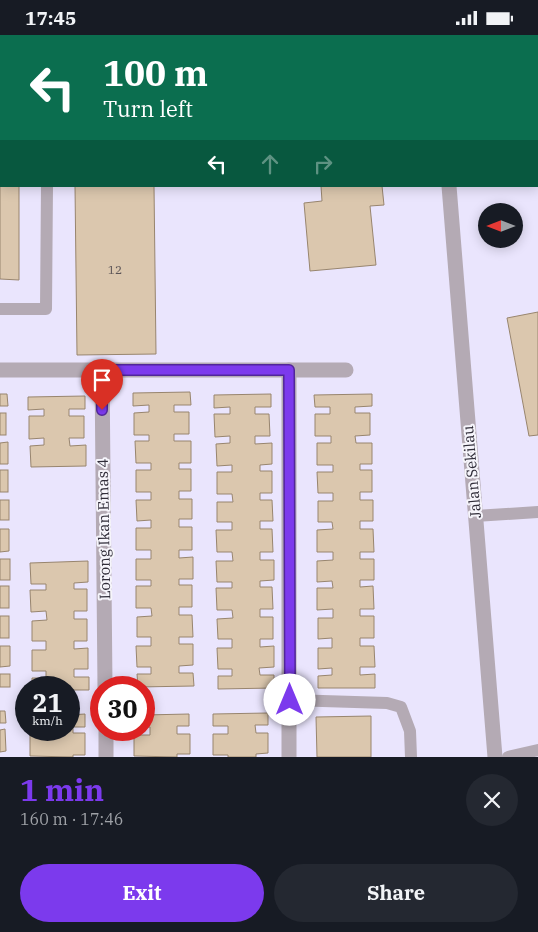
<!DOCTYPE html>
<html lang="en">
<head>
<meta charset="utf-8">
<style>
	body { margin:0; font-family:"IBM Plex Serif",serif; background:#242831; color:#f1f3f6; height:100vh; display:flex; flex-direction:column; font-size:19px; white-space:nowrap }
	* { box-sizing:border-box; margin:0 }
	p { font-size:16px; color:#9ea1a6 }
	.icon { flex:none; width:28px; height:28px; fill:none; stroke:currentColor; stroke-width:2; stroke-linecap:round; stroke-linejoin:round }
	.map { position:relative; height:722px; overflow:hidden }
	.sheet { display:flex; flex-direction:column; background:#171b24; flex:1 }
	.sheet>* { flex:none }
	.guide { position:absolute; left:0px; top:0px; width:539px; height:152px; box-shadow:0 2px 12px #0003; background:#0b6e4f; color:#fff; overflow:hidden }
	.needle { width:32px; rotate:270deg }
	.controls { position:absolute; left:478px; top:168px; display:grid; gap:10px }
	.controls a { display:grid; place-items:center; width:45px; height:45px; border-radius:50%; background:#171b24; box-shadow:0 2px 12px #0003; font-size:25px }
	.speed { position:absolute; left:15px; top:641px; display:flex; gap:10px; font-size:25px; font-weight:700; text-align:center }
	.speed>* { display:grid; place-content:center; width:65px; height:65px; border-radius:50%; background:#171b24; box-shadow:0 2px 12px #0003; line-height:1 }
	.speed small { font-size:12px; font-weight:400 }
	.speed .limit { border:8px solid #d22; background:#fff; color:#111 }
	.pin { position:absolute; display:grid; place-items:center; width:42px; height:42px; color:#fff; margin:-51px -21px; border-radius:50% 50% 50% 0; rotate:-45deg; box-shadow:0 0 5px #0007 }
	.pin .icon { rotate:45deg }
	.me { position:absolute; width:55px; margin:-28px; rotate:0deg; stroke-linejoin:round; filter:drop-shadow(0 0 4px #0008) }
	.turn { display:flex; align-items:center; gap:18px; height:105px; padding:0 20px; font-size:22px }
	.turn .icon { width:65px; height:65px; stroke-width:2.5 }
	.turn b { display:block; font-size:35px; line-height:42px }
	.lanes { display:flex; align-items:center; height:48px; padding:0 20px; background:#0003; justify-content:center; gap:25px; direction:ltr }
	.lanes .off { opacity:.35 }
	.round { display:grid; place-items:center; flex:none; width:52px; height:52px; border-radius:26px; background:#242831 }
	.overview { display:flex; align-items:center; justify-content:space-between; height:85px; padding:0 20px }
	h1 { font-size:30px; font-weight:800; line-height:38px; color:#7c3aed }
	.primary-button { display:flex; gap:10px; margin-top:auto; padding:10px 20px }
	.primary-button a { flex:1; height:58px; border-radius:30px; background:#7c3aed; color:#fff; font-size:20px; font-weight:800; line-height:58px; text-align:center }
	.primary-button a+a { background:#242831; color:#f1f3f6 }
	.status { display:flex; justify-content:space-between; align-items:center; height:35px; padding:0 25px; background:#171b24; direction:ltr }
	.status svg { height:14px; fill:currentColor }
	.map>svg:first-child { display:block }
	.building { fill:#dbc7ae; stroke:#98856e }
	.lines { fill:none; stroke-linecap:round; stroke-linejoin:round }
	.service { stroke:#b4aab4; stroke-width:12 }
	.minor { stroke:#b4aab4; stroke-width:15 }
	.tertiary { stroke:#b4aab4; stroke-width:15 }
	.route-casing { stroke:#51269a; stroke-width:12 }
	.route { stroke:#7c3aed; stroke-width:9 }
	.labels { text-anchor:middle; stroke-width:4; stroke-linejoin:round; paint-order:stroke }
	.number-label { font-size:12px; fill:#5b5456 }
	.street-label { font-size:15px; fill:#302d39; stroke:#f6f5fb }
</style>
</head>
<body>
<div class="status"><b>17:45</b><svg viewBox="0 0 49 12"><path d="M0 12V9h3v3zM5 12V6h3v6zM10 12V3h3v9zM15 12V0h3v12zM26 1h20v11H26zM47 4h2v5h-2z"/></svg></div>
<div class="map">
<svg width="538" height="722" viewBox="0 0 538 722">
	<rect width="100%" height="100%" fill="#eae5fd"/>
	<!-- building -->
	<g class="building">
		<polygon points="0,23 1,23 1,151 19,151 19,245 0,244"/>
		<polygon points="75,151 154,151 156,319 77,320"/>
		<polygon points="321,151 382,151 384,170 370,171 376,230 310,236 304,168 322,166"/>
		<polygon points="538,277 538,400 529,401 507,283"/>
		<polygon points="190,357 191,370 174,370 174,377 189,377 189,399 174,399 174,406 191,406 191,428 179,428 179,434 191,434 191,456 179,456 179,464 192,464 192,484 179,484 179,492 192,492 192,515 179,515 179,523 193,522 193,544 179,544 179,550 192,550 192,572 179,572 179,580 192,580 193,602 179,602 179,609 193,609 193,630 179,631 179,638 193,638 194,651 138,652 137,639 151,639 151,632 137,632 136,611 151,611 151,602 137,602 137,582 152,581 151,573 136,573 136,551 151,551 151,545 136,545 136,524 151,524 151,515 136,515 136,493 151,493 151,485 137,486 136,465 151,465 151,457 136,457 136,435 151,435 151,428 136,428 135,406 149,406 149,400 134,400 134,378 149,377 149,370 133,371 133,358"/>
		<polygon points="0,359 7,359 8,371 0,371"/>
		<polygon points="271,359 271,372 255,372 255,379 269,379 270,401 255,401 255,409 272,408 272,429 260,430 260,436 272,436 272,458 260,458 260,465 272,465 273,486 260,486 260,494 272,494 273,517 260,517 260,525 274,525 274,545 260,546 260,552 272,552 273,574 260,574 260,582 273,582 273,604 260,604 260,612 274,611 274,632 259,633 260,640 274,640 274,653 218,654 218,641 232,641 232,634 218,634 217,613 232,613 232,604 218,604 217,584 233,583 232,575 217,575 216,553 232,553 232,547 217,547 216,526 233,526 232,517 217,517 216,495 232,495 232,487 217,487 217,467 233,467 232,459 217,459 217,437 232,437 232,430 217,431 216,409 230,408 230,401 215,402 214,379 230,379 230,372 214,373 214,360"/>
		<polygon points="372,359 372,371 355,372 355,378 370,378 370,400 355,401 356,408 372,408 372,429 360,429 360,435 372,435 372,457 360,457 360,465 373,465 373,486 360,486 360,494 373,494 374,517 360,517 360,524 374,524 374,545 360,545 360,552 373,551 374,574 360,574 360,581 374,581 374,603 360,603 360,611 374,611 375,632 360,632 360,640 375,639 375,653 318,653 318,641 332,640 332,633 318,634 318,613 332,613 332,603 318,604 318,583 333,583 333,574 317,575 317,553 333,553 332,546 317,547 317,526 333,525 333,517 317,517 317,495 333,494 332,487 318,487 318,466 333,466 333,458 318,458 317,437 333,437 333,430 317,430 317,408 331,408 331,401 315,401 315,379 330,379 330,372 315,372 314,360"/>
		<polygon points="85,361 85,374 69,374 69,381 84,381 84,403 69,403 70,411 86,410 86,431 31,432 30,411 44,410 44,403 29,404 29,381 44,381 44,374 28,375 28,362"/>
		<rect x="0" y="378" width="6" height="22"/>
		<polygon points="8,407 8,429 0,429 0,408"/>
		<rect x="0" y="435" width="8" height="22"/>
		<rect x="0" y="465" width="9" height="20"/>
		<polygon points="0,494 9,494 9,516 0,517"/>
		<rect x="0" y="524" width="10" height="21"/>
		<polygon points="88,526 88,547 74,548 74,554 87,554 87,576 74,576 74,584 87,584 87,606 74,606 74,614 88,613 88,634 74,634 74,642 89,642 89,655 69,655 69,652 32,652 32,643 46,643 46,636 32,636 32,615 46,615 46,606 32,606 32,586 47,585 46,576 31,577 30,555 46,555 46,549 31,549 30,528"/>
		<rect x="0" y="551" width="9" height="22"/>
		<rect x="0" y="581" width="9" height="22"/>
		<polygon points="0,611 10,611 10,631 0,632"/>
		<rect x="0" y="639" width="10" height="13"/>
		<polygon points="0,676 5,676 6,688 0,688"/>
		<polygon points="268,678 268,690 255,690 256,698 268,698 268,718 256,719 256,722 228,722 228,720 213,720 213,699 228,699 228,691 213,691 213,679"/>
		<polygon points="85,679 85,692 73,692 73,698 85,698 85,720 73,720 73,722 30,721 30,700 46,700 46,695 69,695 69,680"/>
		<polygon points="189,679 189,691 177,691 177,699 190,699 190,719 177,719 177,722 134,721 134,700 150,700 150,692 144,692 144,680"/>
		<polygon points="371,681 371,722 317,722 316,682"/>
		<polygon points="5,694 6,716 0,717 0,695"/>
	</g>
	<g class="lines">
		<!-- service -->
		<g class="service">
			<polyline points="48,1 48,0"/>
			<polyline points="0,274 46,274 47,151"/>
			<polyline points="475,481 538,477"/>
			<polyline points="290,665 387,668 401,672 410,696 411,722"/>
			<polyline points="508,722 538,715"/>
		</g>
		<!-- minor -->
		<g class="minor">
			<polyline points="0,335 346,335"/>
			<polyline points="102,335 105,652"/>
			<polyline points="289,335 289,722"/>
			<polyline points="106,695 106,722"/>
		</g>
		<!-- tertiary -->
		<g class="tertiary">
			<polyline points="432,0 432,1"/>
			<polyline points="449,151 495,722"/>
		</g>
	</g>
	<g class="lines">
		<defs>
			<polyline id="route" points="102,375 102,335 289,335 290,665"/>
		</defs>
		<!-- route casing -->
		<use href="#route" class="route-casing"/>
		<!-- route -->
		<use href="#route" class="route"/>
	</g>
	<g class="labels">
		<!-- number labels -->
		<g class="number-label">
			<text x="115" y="239">12</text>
		</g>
		<!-- street labels -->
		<g class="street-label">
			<text transform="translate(472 437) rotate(-95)" y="5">Jalan Sekilau</text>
			<text transform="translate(104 494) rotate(-91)" y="5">Lorong Ikan Emas 4</text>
		</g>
	</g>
</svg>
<div class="controls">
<a><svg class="needle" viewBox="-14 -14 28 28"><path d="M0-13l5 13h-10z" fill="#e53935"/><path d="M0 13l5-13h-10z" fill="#9ea1a6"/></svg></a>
</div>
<div class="speed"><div>21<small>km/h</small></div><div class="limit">30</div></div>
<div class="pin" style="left:102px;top:375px;background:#d93025"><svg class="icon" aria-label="arrive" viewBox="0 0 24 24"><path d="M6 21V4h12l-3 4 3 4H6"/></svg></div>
<svg class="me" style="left:290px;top:665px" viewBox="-20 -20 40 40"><circle r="19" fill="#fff"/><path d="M0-13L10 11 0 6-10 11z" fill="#7c3aed"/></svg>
<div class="guide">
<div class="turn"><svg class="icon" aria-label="left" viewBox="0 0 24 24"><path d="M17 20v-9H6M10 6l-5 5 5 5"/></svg><div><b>100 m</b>Turn left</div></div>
<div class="lanes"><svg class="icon" aria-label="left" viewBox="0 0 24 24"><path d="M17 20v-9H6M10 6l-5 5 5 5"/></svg><svg class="icon off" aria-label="ahead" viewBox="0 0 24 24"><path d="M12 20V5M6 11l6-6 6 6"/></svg><svg class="icon off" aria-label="right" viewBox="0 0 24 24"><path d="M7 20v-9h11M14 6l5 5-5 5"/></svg></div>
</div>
</div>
<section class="sheet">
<div class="overview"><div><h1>1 min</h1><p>160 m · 17:46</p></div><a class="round"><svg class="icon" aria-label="close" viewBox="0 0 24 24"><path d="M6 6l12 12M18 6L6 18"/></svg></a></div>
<div class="primary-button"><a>Exit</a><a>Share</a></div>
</section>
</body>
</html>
